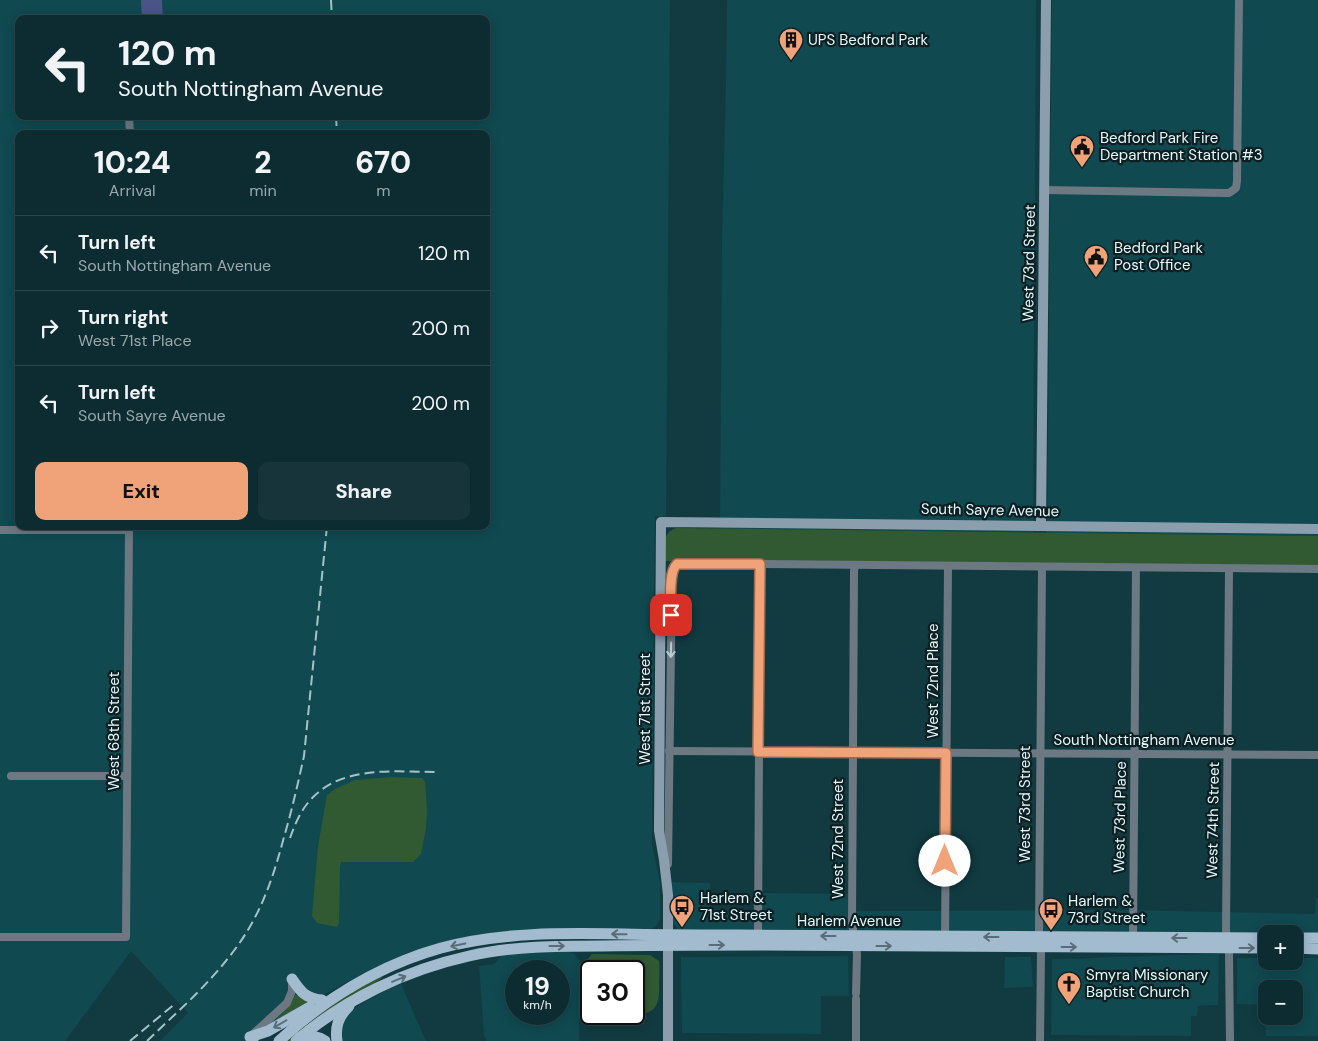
<!DOCTYPE html>
<html lang="en">
<head>
<meta charset="utf-8">
<style>
	body { margin:0; font-family:"DM Sans",sans-serif; background:#163439; color:#f1f3f6; height:100vh; display:flex; flex-direction:column; font-size:19px; white-space:nowrap }
	* { box-sizing:border-box; margin:0 }
	p { font-size:16px; color:#9aa7ab }
	.icon { flex:none; width:28px; height:28px; fill:none; stroke:currentColor; stroke-width:2; stroke-linecap:round; stroke-linejoin:round }
	.map { position:relative; flex:1; overflow:hidden }
	.sheet { position:absolute; left:15px; top:130px; width:475px; height:400px; display:flex; flex-direction:column; background:#0d2c31; border-radius:10px; box-shadow:0 2px 12px #0003,0 0 0 1px #2d484d }
	.sheet>* { flex:none }
	.top-card { position:absolute; left:15px; top:15px; width:475px; height:105px; border-radius:10px; box-shadow:0 2px 12px #0003,0 0 0 1px #2d484d; background:#0d2c31; color:#f1f3f6; overflow:hidden }
	.tools { position:absolute; left:1258px; top:925px; display:grid; gap:10px }
	.tools a { display:grid; place-items:center; width:45px; height:45px; border-radius:10px; background:#0d2c31; box-shadow:0 2px 12px #0003,0 0 0 1px #2d484d; font-size:25px }
	.speed { position:absolute; left:505px; top:960px; display:flex; gap:10px; font-size:25px; font-weight:700; text-align:center }
	.speed>* { display:grid; place-content:center; width:65px; height:65px; border-radius:50%; background:#0d2c31; box-shadow:0 2px 12px #0003,0 0 0 1px #2d484d; line-height:1 }
	.speed small { font-size:12px; font-weight:400 }
	.speed .limit { border:2px solid #111; border-radius:8px; background:#fff; color:#111 }
	.pin { position:absolute; display:grid; place-items:center; width:42px; height:42px; color:#fff; margin:-21px; border-radius:10px; box-shadow:0 2px 8px #0006 }
	.me { position:absolute; width:55px; margin:-28px; rotate:0deg; stroke-linejoin:round; filter:drop-shadow(0 0 4px #0008) }
	.turn { display:flex; align-items:center; gap:18px; height:105px; padding:0 20px; font-size:22px }
	.turn .icon { width:65px; height:65px; stroke-width:2.5 }
	.turn b { display:block; font-size:35px; line-height:42px }
	.eta { display:flex; justify-content:space-evenly; align-items:center; height:85px; text-align:center }
	.eta b { font-size:30px; font-weight:800; line-height:35px }
	.button { display:flex; gap:10px; margin-top:auto; padding:10px 20px }
	.button a { flex:1; height:58px; border-radius:10px; background:#f0a279; color:#111; font-size:20px; font-weight:800; line-height:58px; text-align:center }
	.button a+a { background:#163439; color:#f1f3f6 }
	ul { padding:0; list-style:none }
	li { display:flex; align-items:center; gap:15px; height:75px; padding:0 20px; border-top:1px solid #2d484d }
	li div { flex:1 }
	li b { display:block; font-size:19px }
	li em { font-style:normal }
	.map>svg:first-child { display:block }
	.built { fill:#104950; fill-rule:evenodd }
	.green { fill:#315a33 }
	.water { fill:#4a5487 }
	.lines { fill:none; stroke-linecap:round; stroke-linejoin:round }
	.street { stroke:#6c7882; stroke-width:8 }
	.secondary { stroke:#8a9ead; stroke-width:10 }
	.primary { stroke:#a2bbcf; stroke-width:11 }
	.rail { stroke:#a7c2c7; stroke-width:2; stroke-dasharray:10 5; stroke-linecap:butt }
	.oneway { stroke:#b9cbd1 }
	.oneway2 { stroke:#586d78 }
	.route-casing { stroke:#9c694f; stroke-width:12 }
	.route { stroke:#f0a279; stroke-width:9 }
	.labels { text-anchor:middle; stroke-width:4.5; stroke-linejoin:round; paint-order:stroke }
	.poi-label { font-size:15px; fill:#e2f8fc; stroke:#0e1f22; text-anchor:start }
	.street-label { font-size:15px; fill:#e2f8fc; stroke:#0e1f22 }
</style>
</head>
<body>
<div class="map">
<svg width="1318" height="1041" viewBox="0 0 1318 1041">
	<rect width="100%" height="100%" fill="#113b41"/>
	<!-- built -->
	<g class="built">
		<path d="M 0,0 L 670,0 L 666,516 L 655,516 L 654,592 L 652,845 L 660,882 L 660,919 L 658,924 L 653,928 L 647,930 L 456,940 L 409,952 L 368,971 L 306,1004 L 254,1041 L 160,1041 L 188,1013 L 131,951 L 102,991 L 65,1041 L 0,1041 ZM 19,19 L 486,19 L 486,116 L 19,116 ZM 19,134 L 486,134 L 486,526 L 19,526 Z"/>
		<polygon points="727,0 1036,0 1033,532 720,529 722,238 726,82"/>
		<polygon points="1052,0 1318,0 1318,536 1047,533"/>
		<polygon points="672,882 710,883 710,909 753,910 753,893 854,894 855,911 1121,910 1315,914 1316,898 1318,898 1318,934 679,930 673,923"/>
		<path d="M 544,952 L 569,952 L 574,954 L 580,960 L 579,1041 L 487,1041 L 484,1036 L 479,966 L 494,964 L 501,956 L 509,955 ZM 516,971 L 559,971 L 559,1014 L 516,1014 Z"/>
		<polygon points="1219,954 1218,1005 1198,1006 1197,1016 1191,1016 1191,1036 1051,1035 1052,959 1080,959 1108,957"/>
		<polygon points="848,956 849,996 821,996 821,1034 682,1033 681,957"/>
		<polygon points="1005,957 1031,957 1033,987 1004,988"/>
		<path d="M 1237,958 L 1266,958 L 1266,961 L 1294,961 L 1294,958 L 1318,958 L 1318,1036 L 1266,1036 L 1266,1005 L 1237,1004 ZM 1266,989 L 1294,989 L 1294,1016 L 1266,1016 Z"/>
		<polygon points="401,984 426,1041 341,1041 340,1028 351,1010 381,993"/>
	</g>
	<!-- green -->
	<g class="green">
		<path d="M 676,528 L 1318,536 L 1318,567 L 665,561 C 664,548 660,534 676,528 Z"/>
		<polygon points="390,777 422,778 425,781 427,811 426,828 421,854 413,862 341,862 340,867 339,923 337,927 317,923 312,916 318,846 327,795 335,789 355,780"/>
		<path d="M 592,954 L 650,955 L 659,961 C 660,969 659,977 659,984 C 660,1012 652,1014 626,1015 C 616,1015 605,1016 596,1014 L 634,1014 L 634,971 L 591,971 L 591,1000 L 588,959 Z"/>
		<polygon points="381,976 382,978 316,1020 290,1041 285,1041 343,997"/>
		<path d="M 295,995 L 297,995 L 306,1001 L 306,1004 L 274,1021 C 283,1013 291,1007 295,995 Z"/>
	</g>
	<!-- water -->
	<polygon class="water" points="141,0 162,0 163,19 142,19"/>
	<g class="lines">
		<!-- street -->
		<g class="street">
			<polyline points="129,116 130,134"/>
			<polyline points="1045,190 1224,193 1229,193 1236,188 1237,181 1239,0"/>
			<polyline points="0,530 129,530"/>
			<polyline points="855,565 854,571 852,923 857,954 856,993"/>
			<polyline points="1229,569 1226,930 1229,954 1230,1041"/>
			<polyline points="669,751 1318,755"/>
			<polyline points="11,776 127,776"/>
			<polyline points="668,864 672,576 674,567 677,564 751,564 1318,569"/>
			<polyline points="0,937 126,937 129,526"/>
			<polyline points="758,939 760,564"/>
			<polyline points="945,941 948,566"/>
			<polyline points="1133,941 1136,568"/>
			<polyline points="253,1034 287,1003 292,991 292,980"/>
			<polyline points="856,1041 856,999"/>
			<polyline points="1040,1041 1041,953 1039,947 1039,929 1042,567"/>
		</g>
		<!-- secondary -->
		<g class="secondary">
			<polyline points="1041,526 1046,0"/>
			<polyline points="668,1041 668,895 664,860 659,831 661,522 1318,529"/>
		</g>
		<!-- primary -->
		<g class="primary">
			<polyline points="1294,938 1318,938"/>
			<polyline points="1294,948 1318,949"/>
			<path d="M 292,979 C 301,992 305,998 322,1000"/>
			<path d="M 300,1037 C 310,1037 317,1035 325,1041"/>
			<polyline points="253,1041 250,1037 268,1031 310,1007"/>
			<path d="M 279,1041 C 325,999 380,965 441,948 C 501,932 562,933 623,934 C 661,935 698,935 736,935 C 912,936 1089,937 1266,938"/>
			<path d="M 296,1041 C 345,999 406,970 469,956 C 513,946 558,946 603,946 C 656,945 709,945 763,945 C 930,947 1098,947 1266,948"/>
			<path d="M 337,1041 C 335,1027 338,1017 349,1006"/>
		</g>
		<!-- rail -->
		<g class="rail">
			<polyline points="331,0 332,19"/>
			<polyline points="336,116 337,134"/>
			<path d="M 290,838 C 294,827 299,814 307,804 C 338,764 393,772 439,772"/>
			<polyline points="130,1041 176,1003"/>
			<path d="M 147,1041 C 174,1015 206,987 229,957 C 259,920 272,882 284,837 C 292,810 298,783 304,756 L 327,526"/>
		</g>
	</g>
	<!-- one-way arrows -->
	<defs><path id="oneway-shaft" d="M-6 0H5M1.5-3L5.5 0L1.5 3" fill="none" stroke-width="1.6" stroke-linecap="round" stroke-linejoin="round" transform="scale(1.25)"/></defs>
	<use class="oneway" href="#oneway-shaft" transform="translate(671 650) rotate(91)"/>
	<g class="oneway2">
		<use href="#oneway-shaft" transform="translate(619 934) rotate(-179)"/>
		<use href="#oneway-shaft" transform="translate(828 936) rotate(-180)"/>
		<use href="#oneway-shaft" transform="translate(991 937) rotate(-180)"/>
		<use href="#oneway-shaft" transform="translate(1179 938) rotate(-180)"/>
		<use href="#oneway-shaft" transform="translate(458 945) rotate(168)"/>
		<use href="#oneway-shaft" transform="translate(717 945)"/>
		<use href="#oneway-shaft" transform="translate(557 946)"/>
		<use href="#oneway-shaft" transform="translate(884 946)"/>
		<use href="#oneway-shaft" transform="translate(1069 947)"/>
		<use href="#oneway-shaft" transform="translate(1247 948)"/>
		<use href="#oneway-shaft" transform="translate(399 979) rotate(-23)"/>
		<use href="#oneway-shaft" transform="translate(280 1024) rotate(150)"/>
	</g>
	<g class="lines">
		<defs>
			<path id="route" d="M 671,615 C 671,602 668,572 677,564 L 760,564 L 758,752 L 946,753 L 945,861"/>
		</defs>
		<!-- route casing -->
		<use href="#route" class="route-casing"/>
		<!-- route -->
		<use href="#route" class="route"/>
	</g>
	<!-- icons -->
	<defs>
		<symbol id="building-pin" viewBox="-11 -11 22 30"><path d="M0 17L-7.5 6A9.5 9.5 0 1 1 7.5 6Z" fill="#f0a279" stroke="#0e1f22"/><path d="M-4-6H4V6H1V3H-1V6H-4ZM-2.5-4.3h1.7v1.8h-1.7ZM.8-4.3h1.7v1.8H.8ZM-2.5-1h1.7V.8h-1.7ZM.8-1h1.7V.8H.8Z" fill="#111"/></symbol>
		<symbol id="civic-pin" viewBox="-11 -11 22 30"><path d="M0 17L-7.5 6A9.5 9.5 0 1 1 7.5 6Z" fill="#f0a279" stroke="#0e1f22"/><path d="M-.6-6.5H3V-4.5H.6V-3L4-1V1h2V6H-6V1h2V-1L-.6-3ZM-1.2 2.5V6h2.4V2.5Z" fill="#111"/></symbol>
		<symbol id="bus-pin" viewBox="-11 -11 22 30"><path d="M0 17L-7.5 6A9.5 9.5 0 1 1 7.5 6Z" fill="#f0a279" stroke="#0e1f22"/><path d="M-5-6H5V4H4V6H2V4H-2V6H-4V4H-5ZM-3.5-4V0h7V-4ZM-3.5 1.2v1.5H-2V1.2ZM2 1.2v1.5H3.5V1.2Z" fill="#111"/></symbol>
		<symbol id="church-pin" viewBox="-11 -11 22 30"><path d="M0 17L-7.5 6A9.5 9.5 0 1 1 7.5 6Z" fill="#f0a279" stroke="#0e1f22"/><path d="M-1.2-6h2.4v3.5h3.3v2.4h-3.3V6h-2.4V-.1h-3.3v-2.4h3.3Z" fill="#111"/></symbol>
	</defs>
	<g fill-rule="evenodd">
		<use href="#building-pin" x="777" y="26" width="28" height="38"/>
		<use href="#civic-pin" x="1068" y="133" width="28" height="38"/>
		<use href="#civic-pin" x="1082" y="243" width="28" height="38"/>
		<use href="#bus-pin" x="668" y="893" width="28" height="38"/>
		<use href="#bus-pin" x="1037" y="896" width="28" height="38"/>
		<use href="#church-pin" x="1055" y="970" width="28" height="38"/>
	</g>
	<g class="labels">
		<!-- poi labels -->
		<g class="poi-label">
			<text x="808" y="45">UPS Bedford Park</text>
			<text x="1100" y="143">Bedford Park Fire<tspan x="1100" dy="17">Department Station #3</tspan></text>
			<text x="1114" y="253">Bedford Park<tspan x="1114" dy="17">Post Office</tspan></text>
			<text x="700" y="903">Harlem &amp;<tspan x="700" dy="17">71st Street</tspan></text>
			<text x="1068" y="906">Harlem &amp;<tspan x="1068" dy="17">73rd Street</tspan></text>
			<text x="1086" y="980">Smyra Missionary<tspan x="1086" dy="17">Baptist Church</tspan></text>
		</g>
		<!-- street labels -->
		<g class="street-label">
			<text transform="translate(1029 263) rotate(-89)" y="5">West 73rd Street</text>
			<text transform="translate(990 510) rotate(1)" y="5">South Sayre Avenue</text>
			<text transform="translate(933 681) rotate(-90)" y="5">West 72nd Place</text>
			<text transform="translate(645 709) rotate(-90)" y="5">West 71st Street</text>
			<text transform="translate(114 731) rotate(-90)" y="5">West 68th Street</text>
			<text x="1144" y="745">South Nottingham Avenue</text>
			<text transform="translate(1025 804) rotate(-90)" y="5">West 73rd Street</text>
			<text transform="translate(1120 817) rotate(-89)" y="5">West 73rd Place</text>
			<text transform="translate(1213 820) rotate(-89)" y="5">West 74th Street</text>
			<text transform="translate(838 839) rotate(-90)" y="5">West 72nd Street</text>
			<text x="849" y="926">Harlem Avenue</text>
		</g>
	</g>
</svg>
<div class="tools">
<a>+</a>
<a>−</a>
</div>
<div class="speed"><div>19<small>km/h</small></div><div class="limit">30</div></div>
<div class="pin" style="left:671px;top:615px;background:#d93025"><svg class="icon" aria-label="arrive" viewBox="0 0 24 24"><path d="M6 21V4h12l-3 4 3 4H6"/></svg></div>
<svg class="me" style="left:945px;top:861px" viewBox="-20 -20 40 40"><circle r="19" fill="#fff"/><path d="M0-13L10 11 0 6-10 11z" fill="#f0a279"/></svg>
<div class="top-card">
<div class="turn"><svg class="icon" aria-label="left" viewBox="0 0 24 24"><path d="M17 20v-9H6M10 6l-5 5 5 5"/></svg><div><b>120 m</b>South Nottingham Avenue</div></div>
</div>
<section class="sheet">
<div class="eta">
<div><b>10:24</b><p>Arrival</p></div>
<div><b>2</b><p>min</p></div>
<div><b>670</b><p>m</p></div>
</div>
<ul>
<li><svg class="icon" aria-label="left" viewBox="0 0 24 24"><path d="M17 20v-9H6M10 6l-5 5 5 5"/></svg><div><b>Turn left</b><p>South Nottingham Avenue</p></div><em>120 m</em></li>
<li><svg class="icon" aria-label="right" viewBox="0 0 24 24"><path d="M7 20v-9h11M14 6l5 5-5 5"/></svg><div><b>Turn right</b><p>West 71st Place</p></div><em>200 m</em></li>
<li><svg class="icon" aria-label="left" viewBox="0 0 24 24"><path d="M17 20v-9H6M10 6l-5 5 5 5"/></svg><div><b>Turn left</b><p>South Sayre Avenue</p></div><em>200 m</em></li>
</ul>
<div class="button"><a>Exit</a><a>Share</a></div>
</section>
</div>
</body>
</html>
